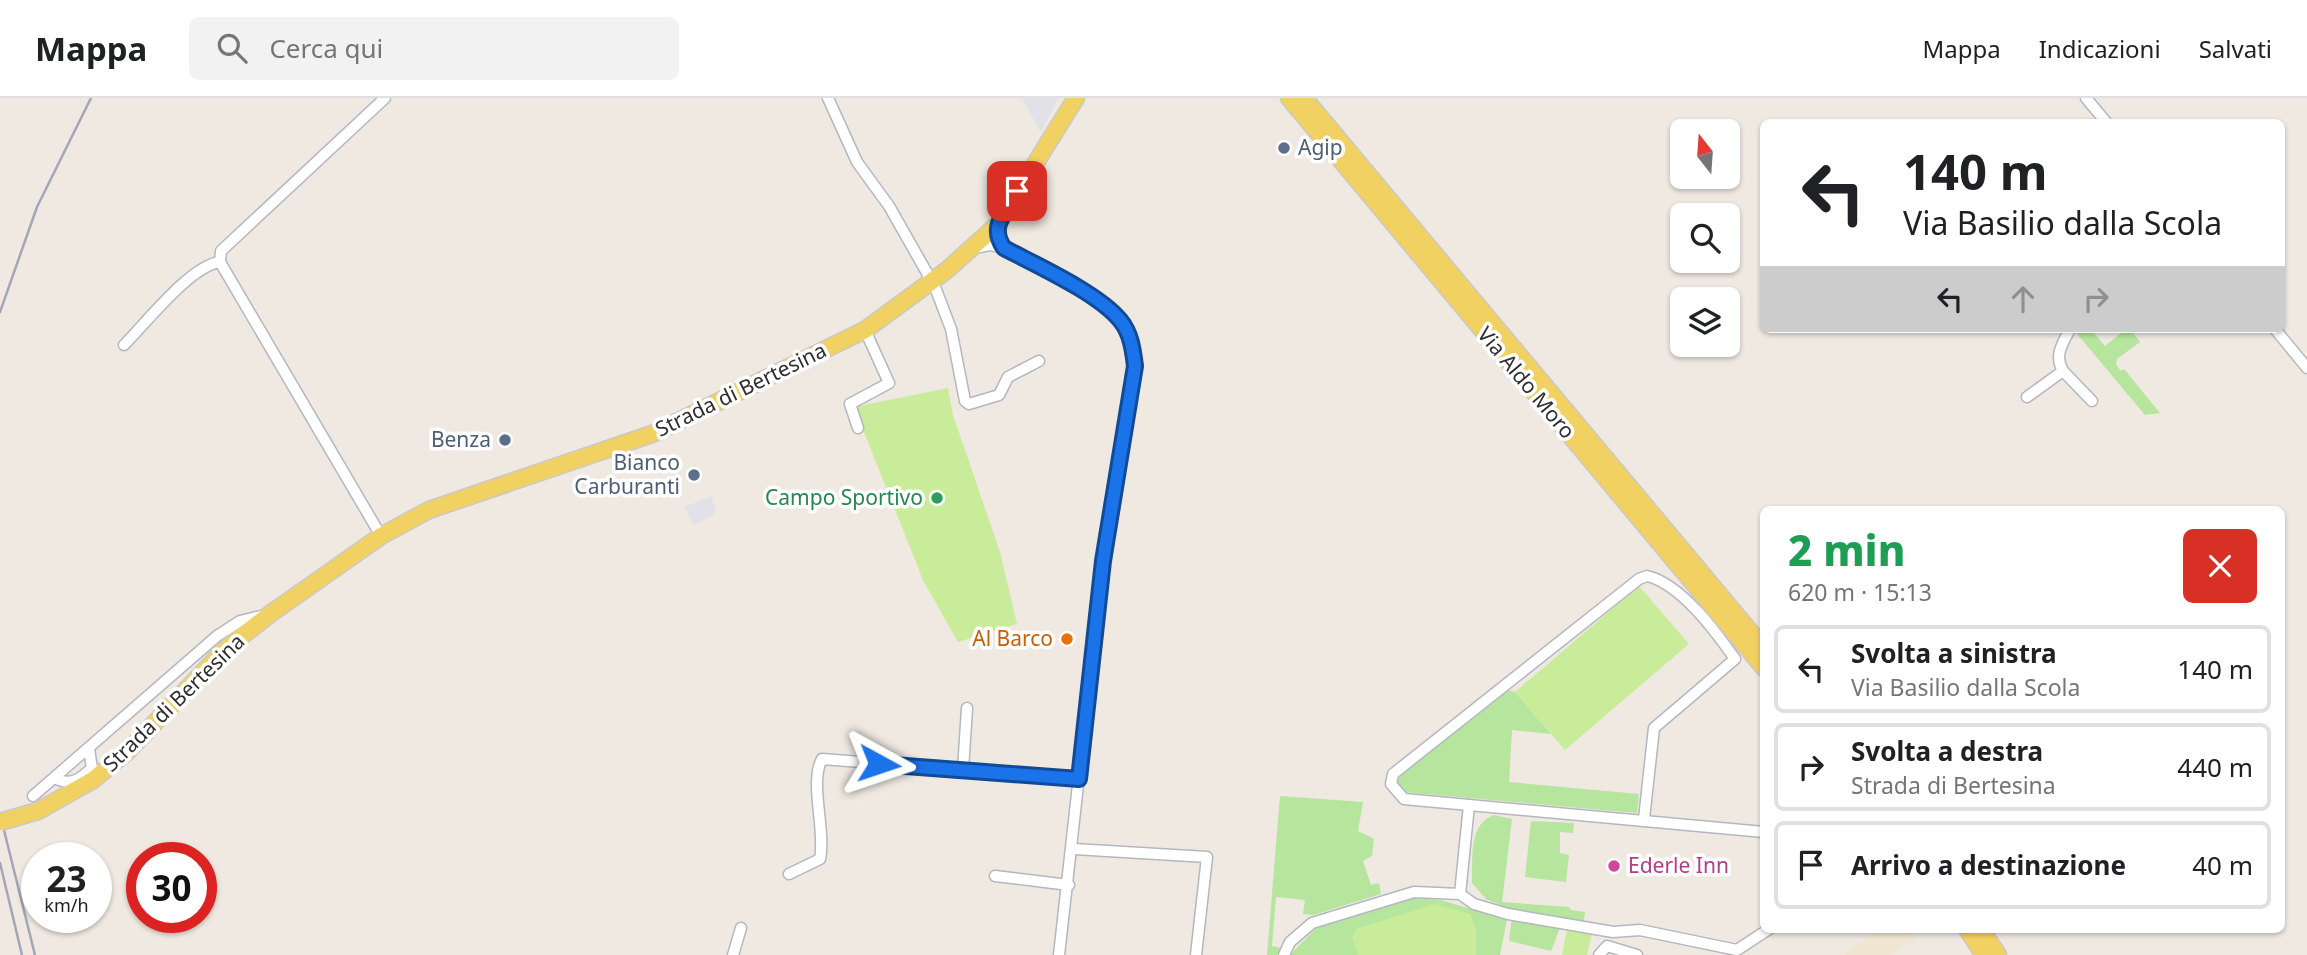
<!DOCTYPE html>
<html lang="it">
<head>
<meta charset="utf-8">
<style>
	body { margin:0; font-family:"Noto Sans",sans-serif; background:#f2f2f2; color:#202124; height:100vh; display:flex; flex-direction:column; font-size:26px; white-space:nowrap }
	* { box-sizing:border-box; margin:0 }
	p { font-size:23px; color:#757577 }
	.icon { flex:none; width:38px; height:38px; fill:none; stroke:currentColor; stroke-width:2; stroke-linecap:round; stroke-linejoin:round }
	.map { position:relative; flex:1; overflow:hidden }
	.drawer { position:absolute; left:1760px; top:408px; width:525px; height:427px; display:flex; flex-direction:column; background:#fff; border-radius:10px; box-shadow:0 2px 5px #0004 }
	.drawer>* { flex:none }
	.hud { position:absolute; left:1760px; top:21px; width:525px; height:214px; border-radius:10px; box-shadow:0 2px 5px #0004; background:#fff; color:#202124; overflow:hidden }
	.needle { width:46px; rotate:343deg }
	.controls { position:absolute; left:1670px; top:21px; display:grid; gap:14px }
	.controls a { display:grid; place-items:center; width:70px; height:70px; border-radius:10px; background:#fff; box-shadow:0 2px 5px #0004; font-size:35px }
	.speed { position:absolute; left:21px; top:744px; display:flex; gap:14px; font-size:35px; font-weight:700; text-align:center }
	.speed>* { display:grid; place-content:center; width:91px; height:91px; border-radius:50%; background:#fff; box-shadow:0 2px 5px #0004; line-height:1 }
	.speed small { font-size:18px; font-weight:400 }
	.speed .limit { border:10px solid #d22; background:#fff; color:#111 }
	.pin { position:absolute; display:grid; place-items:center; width:60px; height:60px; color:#fff; margin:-30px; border-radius:14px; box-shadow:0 4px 10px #0006 }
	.me { position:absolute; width:77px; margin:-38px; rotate:95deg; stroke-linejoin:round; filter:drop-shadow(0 0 5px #0008) }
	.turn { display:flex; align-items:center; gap:24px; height:147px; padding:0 28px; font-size:32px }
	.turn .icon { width:91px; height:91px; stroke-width:2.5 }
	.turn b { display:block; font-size:49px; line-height:60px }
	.lanes { display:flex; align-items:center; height:66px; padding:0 28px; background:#0003; justify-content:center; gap:35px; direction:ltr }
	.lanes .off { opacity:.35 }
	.round { display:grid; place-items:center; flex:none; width:74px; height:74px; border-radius:10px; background:#f2f2f2 }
	.summary { display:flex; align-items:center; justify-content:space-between; height:119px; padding:0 28px }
	h1 { font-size:42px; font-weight:800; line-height:52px; color:#1e9e55 }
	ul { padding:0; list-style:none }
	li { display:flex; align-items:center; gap:21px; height:88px; margin:0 14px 10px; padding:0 14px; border:4px solid #e0e0e0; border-radius:10px }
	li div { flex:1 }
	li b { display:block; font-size:26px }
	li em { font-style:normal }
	header { display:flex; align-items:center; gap:42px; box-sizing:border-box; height:98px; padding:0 35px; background:#fff; border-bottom:2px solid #e0e0e0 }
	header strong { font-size:33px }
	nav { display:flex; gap:38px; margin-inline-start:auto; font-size:24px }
	.search { width:490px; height:63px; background:#f2f2f2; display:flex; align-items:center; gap:18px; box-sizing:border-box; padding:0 24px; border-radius:10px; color:#757577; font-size:26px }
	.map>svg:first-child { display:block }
	.industrial { fill:#e3e1e8 }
	.education { fill:#f0e6d1 }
	.green { fill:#b6e59e }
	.pitch { fill:#c9ec9a }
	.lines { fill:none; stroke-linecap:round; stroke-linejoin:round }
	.minor-casing { stroke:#b4b7c1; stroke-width:13 }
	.primary-casing { stroke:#c9c9c9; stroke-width:19 }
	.minor { stroke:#fff; stroke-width:10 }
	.primary { stroke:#f2d163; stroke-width:16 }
	.rail { stroke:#a3a6b8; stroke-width:2.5 }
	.primary-bridge-casing { stroke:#c9c9c9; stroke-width:19; stroke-linecap:butt }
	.primary-bridge { stroke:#f2d163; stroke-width:16 }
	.route-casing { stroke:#114b97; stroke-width:18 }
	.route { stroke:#1a73e8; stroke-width:12 }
	.service-dot { fill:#5c6f8a; stroke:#fff; stroke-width:2.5 }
	.leisure-dot { fill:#2e9e5b; stroke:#fff; stroke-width:2.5 }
	.food-dot { fill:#e8710a; stroke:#fff; stroke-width:2.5 }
	.hotel-dot { fill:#d1479c; stroke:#fff; stroke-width:2.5 }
	.labels { text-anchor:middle; stroke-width:7; stroke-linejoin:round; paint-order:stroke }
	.service-label { font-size:21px; fill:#4e5e75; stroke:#fff; text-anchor:end }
	.street-label { font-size:21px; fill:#2e2e2e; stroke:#fff }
	.leisure-label { font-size:21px; fill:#27864d; stroke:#fff; text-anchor:end }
	.food-label { font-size:21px; fill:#c56008; stroke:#fff; text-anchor:end }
	.hotel-label { font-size:21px; fill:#b23c85; stroke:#fff; text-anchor:start }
</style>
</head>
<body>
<header>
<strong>Mappa</strong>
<div class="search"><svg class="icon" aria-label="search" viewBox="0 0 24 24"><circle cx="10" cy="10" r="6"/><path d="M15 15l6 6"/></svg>Cerca qui</div>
<nav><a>Mappa</a><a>Indicazioni</a><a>Salvati</a></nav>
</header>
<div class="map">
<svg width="2307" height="857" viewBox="0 0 2307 857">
	<rect width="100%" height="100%" fill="#efe9e1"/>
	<!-- industrial -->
	<g class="industrial">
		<polygon points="1022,0 1058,0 1041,35"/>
		<polygon points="711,398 716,411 713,418 693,427 685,409"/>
	</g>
	<!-- education -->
	<polygon class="education" points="1880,831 1907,831 1915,841 1891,857 1842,857"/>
	<!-- green -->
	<g class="green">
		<polygon points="2073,231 2099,231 2094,235 2105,248 2122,234 2120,231 2130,231 2140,244 2117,261 2116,267 2121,273 2124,271 2160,315 2145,317"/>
		<polygon points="1508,592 1515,594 1551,636 1512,632 1509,684 1639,696 1637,715 1402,694 1396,686 1398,676"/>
		<polygon points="1280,698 1363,704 1358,733 1374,741 1372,758 1363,763 1371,787 1379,785 1381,796 1313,817 1303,816 1305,802 1276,799 1272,848 1281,850 1277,857 1267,857"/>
		<path d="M 1494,717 L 1512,721 L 1502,804 L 1569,809 L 1571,812 L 1585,814 L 1582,834 L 1560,830 L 1551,853 L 1509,843 L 1513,812 L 1486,801 L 1472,785 C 1473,760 1468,726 1494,717 Z"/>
		<polygon points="1531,723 1574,725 1573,735 1560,734 1560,755 1569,757 1566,784 1525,779"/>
		<polygon points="1414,800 1441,802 1507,822 1500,857 1290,857 1316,830"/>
	</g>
	<!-- pitch -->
	<g class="pitch">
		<polygon points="948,290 953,317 1000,454 1017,526 958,544 923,482 854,309"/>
		<polygon points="1639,488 1689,546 1565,652 1515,594"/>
		<polygon points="1435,806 1470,816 1476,831 1476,857 1358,857 1352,840 1356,831"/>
		<polygon points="1567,831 1592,836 1587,857 1562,857"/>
	</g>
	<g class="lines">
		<defs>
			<g id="minor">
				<polyline points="828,0 857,64 889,108 935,189 951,231 965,303 969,306 999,297 1008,279 1039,263"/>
				<polyline points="2086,0 2106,24"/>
				<path d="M 974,150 L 990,147 L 1004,150 C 1037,167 1097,194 1120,222 C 1131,235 1133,252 1135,268 L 1103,463 L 1059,857"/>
				<polyline points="220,164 381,438"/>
				<polyline points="2275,231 2307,270"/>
				<path d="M 124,247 C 147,224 190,168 220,164 L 221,153 L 385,0"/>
				<polyline points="2063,273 2092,303"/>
				<path d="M 2027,299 L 2063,273 C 2054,258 2062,246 2070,231"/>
				<polyline points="858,330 850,306 889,285 865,232"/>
				<polyline points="963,672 967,610"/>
				<path d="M 56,681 C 72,688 80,681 92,670 L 89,651"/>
				<polyline points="33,698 217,538 240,523 265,517"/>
				<path d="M 1644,721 L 1654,630 L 1735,561 C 1716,534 1681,486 1647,478 L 1639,481 L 1393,676 L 1391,686 L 1404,701 L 1764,734"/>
				<polyline points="1074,751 1207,759 1196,857"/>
				<path d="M 789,776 L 820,761 C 826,732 809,684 822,661 L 1079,681"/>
				<polyline points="995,778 1069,787"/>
				<polyline points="1460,796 1469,707"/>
				<polyline points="733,857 741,830"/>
				<polyline points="1284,857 1290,844 1312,825 1414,794 1460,796 1474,806 1508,816 1613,834 1640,832 1737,852 1769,831"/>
				<polyline points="1599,857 1607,848 1637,857"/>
			</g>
			<g id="primary">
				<polyline points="1289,0 1764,570"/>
				<polyline points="1304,0 1764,550"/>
				<polyline points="38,713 93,682 128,653 223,553 270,516 381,438 429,412 652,336 865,232 947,172 997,127 1076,0"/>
				<polyline points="1967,831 1984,857"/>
				<polyline points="1981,831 1998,857"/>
			</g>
		</defs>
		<!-- minor casing -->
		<use href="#minor" class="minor-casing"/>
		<!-- primary casing -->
		<use href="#primary" class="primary-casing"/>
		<!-- minor -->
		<use href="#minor" class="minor"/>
		<!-- primary -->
		<use href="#primary" class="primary"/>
		<!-- rail -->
		<g class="rail">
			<polyline points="0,214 37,109 91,0"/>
			<polyline points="0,716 35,857"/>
			<polyline points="0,765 22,857"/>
		</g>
		<defs>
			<polyline id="primary-bridge" points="0,724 38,713"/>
		</defs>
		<!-- primary-bridge casing -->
		<use href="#primary-bridge" class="primary-bridge-casing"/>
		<!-- primary-bridge -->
		<use href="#primary-bridge" class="primary-bridge"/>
	</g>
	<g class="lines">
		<defs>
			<path id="route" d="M 879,666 L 1079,681 L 1103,463 L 1135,268 C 1133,252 1131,235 1120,222 C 1098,195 1036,167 1004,150 C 988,127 1007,115 1017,93"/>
		</defs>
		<!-- route casing -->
		<use href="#route" class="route-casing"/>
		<!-- route -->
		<use href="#route" class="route"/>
	</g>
	<!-- markers -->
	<g class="service-dot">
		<circle cx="1284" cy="50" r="7"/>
		<circle cx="505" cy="342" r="7"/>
		<circle cx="694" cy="377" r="7"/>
	</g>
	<circle class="leisure-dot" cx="937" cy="400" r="7"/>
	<circle class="food-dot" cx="1067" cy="541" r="7"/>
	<circle class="hotel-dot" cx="1614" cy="768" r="7"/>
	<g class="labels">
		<!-- service labels -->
		<g class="service-label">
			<text x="1298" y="57" text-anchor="start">Agip</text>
			<text x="491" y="349">Benza</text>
			<text x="680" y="372">Bianco<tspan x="680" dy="24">Carburanti</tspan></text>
		</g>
		<!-- street labels -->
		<g class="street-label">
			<text transform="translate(1526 285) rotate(50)" y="7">Via Aldo Moro</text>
			<text transform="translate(741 292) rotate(-26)" y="7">Strada di Bertesina</text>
			<text transform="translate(174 605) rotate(-44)" y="7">Strada di Bertesina</text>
		</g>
		<!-- leisure labels -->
		<g class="leisure-label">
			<text x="923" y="407">Campo Sportivo</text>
		</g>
		<!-- food labels -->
		<g class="food-label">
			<text x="1053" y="548">Al Barco</text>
		</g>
		<!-- hotel labels -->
		<g class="hotel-label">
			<text x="1628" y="775">Ederle Inn</text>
		</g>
	</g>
</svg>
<div class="controls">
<a><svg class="needle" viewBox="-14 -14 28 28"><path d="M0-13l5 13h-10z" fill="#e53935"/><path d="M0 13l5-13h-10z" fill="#757577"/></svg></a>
<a><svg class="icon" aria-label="search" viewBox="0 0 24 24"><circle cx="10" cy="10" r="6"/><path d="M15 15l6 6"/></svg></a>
<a><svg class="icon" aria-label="layers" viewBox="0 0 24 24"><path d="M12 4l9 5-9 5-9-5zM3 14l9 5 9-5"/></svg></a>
</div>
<div class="speed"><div>23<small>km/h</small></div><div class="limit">30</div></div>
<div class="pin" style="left:1017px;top:93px;background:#d93025"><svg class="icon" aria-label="arrive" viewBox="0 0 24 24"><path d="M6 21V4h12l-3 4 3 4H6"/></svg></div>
<svg class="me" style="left:879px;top:666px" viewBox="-20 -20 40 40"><path d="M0-17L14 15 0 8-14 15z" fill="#1a73e8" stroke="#fff" stroke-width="4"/></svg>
<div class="hud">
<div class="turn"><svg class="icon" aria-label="left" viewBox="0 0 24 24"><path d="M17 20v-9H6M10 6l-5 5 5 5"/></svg><div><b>140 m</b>Via Basilio dalla Scola</div></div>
<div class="lanes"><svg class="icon" aria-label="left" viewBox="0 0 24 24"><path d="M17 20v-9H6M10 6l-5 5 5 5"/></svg><svg class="icon off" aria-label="ahead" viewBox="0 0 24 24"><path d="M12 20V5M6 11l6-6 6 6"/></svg><svg class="icon off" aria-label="right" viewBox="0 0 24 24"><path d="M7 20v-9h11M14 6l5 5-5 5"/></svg></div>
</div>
<section class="drawer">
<div class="summary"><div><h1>2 min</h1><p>620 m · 15:13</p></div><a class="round" style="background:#d93025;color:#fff"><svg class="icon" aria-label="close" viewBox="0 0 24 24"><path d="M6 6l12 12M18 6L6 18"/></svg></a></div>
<ul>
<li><svg class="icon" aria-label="left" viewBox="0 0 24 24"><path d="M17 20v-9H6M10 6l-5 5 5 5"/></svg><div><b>Svolta a sinistra</b><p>Via Basilio dalla Scola</p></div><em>140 m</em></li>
<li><svg class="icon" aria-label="right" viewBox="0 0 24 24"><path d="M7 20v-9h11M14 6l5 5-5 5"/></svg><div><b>Svolta a destra</b><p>Strada di Bertesina</p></div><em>440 m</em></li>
<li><svg class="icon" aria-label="arrive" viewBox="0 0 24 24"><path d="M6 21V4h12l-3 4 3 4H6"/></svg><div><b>Arrivo a destinazione</b></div><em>40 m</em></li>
</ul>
</section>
</div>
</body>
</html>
